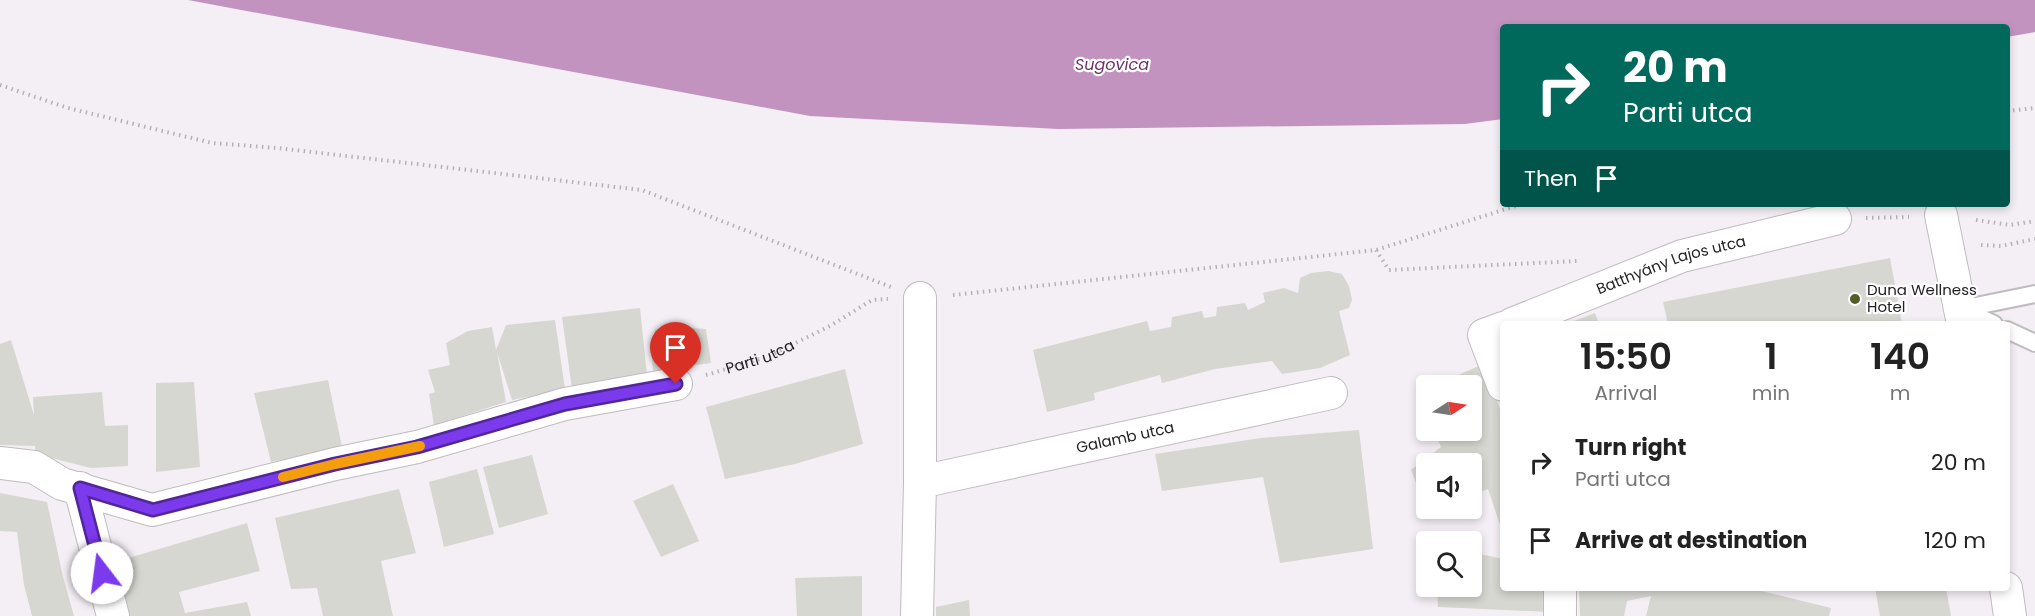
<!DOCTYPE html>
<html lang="en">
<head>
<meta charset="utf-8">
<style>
	body { margin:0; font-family:Poppins,sans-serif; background:#f6f6f6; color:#222; height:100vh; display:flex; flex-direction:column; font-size:22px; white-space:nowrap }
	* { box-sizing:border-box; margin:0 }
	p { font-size:20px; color:#767676 }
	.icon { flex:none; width:33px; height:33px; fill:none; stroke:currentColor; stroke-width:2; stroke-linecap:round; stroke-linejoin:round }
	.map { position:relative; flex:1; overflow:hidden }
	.drawer { position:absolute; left:1500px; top:321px; width:510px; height:270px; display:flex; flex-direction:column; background:#fff; border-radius:6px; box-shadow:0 3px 9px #0003 }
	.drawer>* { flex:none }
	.hud { position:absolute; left:1500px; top:24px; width:510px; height:183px; border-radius:6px; box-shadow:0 3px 9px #0003; background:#00695c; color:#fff; overflow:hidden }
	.needle { width:39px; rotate:78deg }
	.controls { position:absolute; left:1416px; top:375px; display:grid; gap:12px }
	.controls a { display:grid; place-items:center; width:66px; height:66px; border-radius:6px; background:#fff; box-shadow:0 3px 9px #0003; font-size:30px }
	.pin { position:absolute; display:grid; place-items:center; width:51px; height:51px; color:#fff; margin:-62px -26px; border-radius:50% 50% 50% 0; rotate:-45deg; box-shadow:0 0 6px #0007 }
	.pin .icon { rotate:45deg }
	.me { position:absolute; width:66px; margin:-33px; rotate:345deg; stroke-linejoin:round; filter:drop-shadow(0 0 4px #0008) }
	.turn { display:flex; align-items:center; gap:21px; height:126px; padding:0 24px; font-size:27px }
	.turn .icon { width:78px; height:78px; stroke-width:2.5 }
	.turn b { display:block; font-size:42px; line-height:51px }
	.then { display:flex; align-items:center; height:57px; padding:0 24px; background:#0003; gap:12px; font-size:22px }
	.eta { display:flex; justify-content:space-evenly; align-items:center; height:102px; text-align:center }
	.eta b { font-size:36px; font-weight:600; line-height:42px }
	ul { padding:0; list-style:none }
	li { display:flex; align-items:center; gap:18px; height:78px; padding:0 24px }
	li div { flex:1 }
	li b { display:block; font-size:22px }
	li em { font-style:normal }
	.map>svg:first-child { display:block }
	.water { fill:#c393c0 }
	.building { fill:#d6d7d1 }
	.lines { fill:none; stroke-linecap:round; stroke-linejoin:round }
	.lane-casing { stroke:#c0bbbf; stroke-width:20 }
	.street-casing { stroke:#c0bbbf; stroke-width:34 }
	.path { stroke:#b5b1b5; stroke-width:4; stroke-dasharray:1.5 4.5; stroke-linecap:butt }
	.lane { stroke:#fff; stroke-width:16 }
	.street { stroke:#fff; stroke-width:32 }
	.route-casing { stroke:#51269a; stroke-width:15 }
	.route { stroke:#7c3aed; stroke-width:10 }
	.slow { stroke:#f59e0b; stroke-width:10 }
	.poi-dot { fill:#555b29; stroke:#fff; stroke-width:2 }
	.labels { text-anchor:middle; stroke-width:4.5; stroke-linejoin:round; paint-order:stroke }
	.street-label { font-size:15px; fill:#232123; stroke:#fff }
	.poi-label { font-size:15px; fill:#232123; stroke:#fff; text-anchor:start }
	.water-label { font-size:16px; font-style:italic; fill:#6c326a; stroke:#fff }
</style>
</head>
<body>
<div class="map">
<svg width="2035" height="616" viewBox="0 0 2035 616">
	<rect width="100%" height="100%" fill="#f4eff4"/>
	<!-- water -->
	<polygon class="water" points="188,0 2035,0 2035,32 2007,37 2007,27 1503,27 1503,119 1465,124 1058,129 810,116"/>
	<!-- building -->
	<g class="building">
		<polygon points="1890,258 1902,324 1668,324 1663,302"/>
		<polygon points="1328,271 1342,274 1349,286 1352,300 1349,308 1339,311 1350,355 1320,368 1282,374 1272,361 1215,369 1162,383 1160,375 1094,393 1095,400 1047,412 1033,350 1147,321 1150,331 1171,327 1172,317 1202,311 1204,318 1216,316 1217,307 1245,303 1248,310 1265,302 1263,293 1284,288 1298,293 1300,278 1311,273"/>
		<polygon points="640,308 647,375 572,389 562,317"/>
		<polygon points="1595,313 1599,324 1566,324"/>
		<polygon points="555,320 565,389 512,400 497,352 506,402 434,425 429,394 435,392 428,370 450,365 446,343 468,331 492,327 496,350 506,325"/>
		<polygon points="676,327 706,329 711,363 653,371 651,346 655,330"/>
		<polygon points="11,340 34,415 33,397 102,392 105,426 128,425 128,466 91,468 35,454 35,446 0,445 0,344"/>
		<polygon points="1483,364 1503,417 1503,534 1488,489 1472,495 1472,464 1426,464 1426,508 1411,470 1441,447 1434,430 1472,430 1472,386 1444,386 1445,381"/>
		<polygon points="845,369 863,444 795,464 725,479 706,407"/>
		<polygon points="328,380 342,447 271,462 254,393"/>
		<polygon points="194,382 200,467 156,472 156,383"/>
		<polygon points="1359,430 1373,549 1280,563 1263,477 1162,491 1155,454 1261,438"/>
		<polygon points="532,455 548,514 499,528 483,467"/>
		<polygon points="477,469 494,534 444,547 429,482"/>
		<polygon points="673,484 699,541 661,557 633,501"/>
		<polygon points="399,489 416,553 381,561 393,616 323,616 317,588 291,589 275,518"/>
		<polygon points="0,493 47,502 63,577 74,616 32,616 24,585 17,532 0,531"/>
		<polygon points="247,523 260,571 179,592 185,613 247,602 251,616 127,616 115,562"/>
		<polygon points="1475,553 1503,559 1503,588 1552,588 1551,612 1438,607 1437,586 1472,586 1472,568"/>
		<polygon points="862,576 862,616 797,616 795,578"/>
		<polygon points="1579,588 1749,588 1831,608 1829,616 1646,616 1651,596 1627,601 1624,616 1580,616"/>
		<polygon points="1875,588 1946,588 1951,616 1880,616"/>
		<polygon points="969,600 970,616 936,616 936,607"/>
	</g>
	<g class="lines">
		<defs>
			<g id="lane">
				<polyline points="1961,309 2035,294"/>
				<polyline points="1961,309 1994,324"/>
				<polyline points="2007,330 2035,343"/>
			</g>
			<g id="street">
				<polyline points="1941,215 1963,324"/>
				<path id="s2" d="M 1512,324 L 1682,256 L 1835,219"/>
				<polyline points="1503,328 1484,335 1503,385"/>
				<polyline points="0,463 34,467 62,484 152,510 335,464 417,447 565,404 676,384"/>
				<path id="s3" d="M 920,482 L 1331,393"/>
				<polyline points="80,488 113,616"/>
				<polyline points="1560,588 1560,616"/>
				<polyline points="2006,588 2010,616"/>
				<polyline points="917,616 920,482 920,298"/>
			</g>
		</defs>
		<!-- lane casing -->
		<use href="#lane" class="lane-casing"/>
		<!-- street casing -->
		<use href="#street" class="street-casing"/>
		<!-- path -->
		<g class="path">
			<polyline points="0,85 68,108 212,143 277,148 642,190 891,287"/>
			<polyline points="2007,111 2035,108"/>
			<polyline points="1866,218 1909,217"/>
			<polyline points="1976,220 2010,225 2035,221"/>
			<polyline points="1981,245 2001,246 2035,239"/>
			<polyline points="1376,250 1389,270 1577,261"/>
			<polyline points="953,295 1376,250 1522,204"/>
			<path id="s1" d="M 706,375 L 767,357 L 830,326 L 872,300 L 888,299"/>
		</g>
		<!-- lane -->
		<use href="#lane" class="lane"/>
		<!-- street -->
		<use href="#street" class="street"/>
	</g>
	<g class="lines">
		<defs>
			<polyline id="route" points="102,573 80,488 153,510 335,464 417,447 565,404 676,384"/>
		</defs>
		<!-- route casing -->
		<use href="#route" class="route-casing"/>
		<!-- route -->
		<use href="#route" class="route"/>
		<!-- slow -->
		<polyline class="slow" points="283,477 335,464 420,446"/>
	</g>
	<!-- markers -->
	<circle class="poi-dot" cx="1855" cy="299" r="6"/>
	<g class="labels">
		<!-- street labels -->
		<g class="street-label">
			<text dy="5" stroke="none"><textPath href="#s2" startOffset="170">Batthyány Lajos utca</textPath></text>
			<text dy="5" stroke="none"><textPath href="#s1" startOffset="57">Parti utca</textPath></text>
			<text dy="5" stroke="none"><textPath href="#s3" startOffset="210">Galamb utca</textPath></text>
		</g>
		<!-- poi labels -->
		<g class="poi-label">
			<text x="1867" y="295">Duna Wellness<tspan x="1867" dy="17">Hotel</tspan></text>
		</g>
		<!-- water labels -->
		<g class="water-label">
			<text x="1112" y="70">Sugovica</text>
		</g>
	</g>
</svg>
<div class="controls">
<a><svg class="needle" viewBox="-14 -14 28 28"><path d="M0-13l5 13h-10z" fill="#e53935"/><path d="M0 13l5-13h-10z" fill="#767676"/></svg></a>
<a><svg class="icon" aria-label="sound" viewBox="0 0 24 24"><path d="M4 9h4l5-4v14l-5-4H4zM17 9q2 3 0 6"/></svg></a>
<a><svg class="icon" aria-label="search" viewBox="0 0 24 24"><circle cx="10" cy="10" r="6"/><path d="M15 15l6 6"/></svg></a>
</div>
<div class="pin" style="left:676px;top:384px;background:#d93025"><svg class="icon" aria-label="arrive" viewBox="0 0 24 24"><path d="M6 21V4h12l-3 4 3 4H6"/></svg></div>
<svg class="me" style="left:102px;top:573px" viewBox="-20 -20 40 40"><circle r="19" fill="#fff"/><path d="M0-13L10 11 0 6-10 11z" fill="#7c3aed"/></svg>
<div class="hud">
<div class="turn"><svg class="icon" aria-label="right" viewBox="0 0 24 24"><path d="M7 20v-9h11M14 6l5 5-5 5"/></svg><div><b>20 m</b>Parti utca</div></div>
<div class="then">Then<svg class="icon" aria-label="arrive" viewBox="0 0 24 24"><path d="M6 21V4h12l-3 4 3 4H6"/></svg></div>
</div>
<section class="drawer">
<div class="eta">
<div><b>15:50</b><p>Arrival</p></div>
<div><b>1</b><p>min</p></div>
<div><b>140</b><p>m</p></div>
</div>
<ul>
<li><svg class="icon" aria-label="right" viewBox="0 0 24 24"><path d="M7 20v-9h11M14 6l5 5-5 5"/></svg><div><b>Turn right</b><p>Parti utca</p></div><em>20 m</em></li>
<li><svg class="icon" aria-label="arrive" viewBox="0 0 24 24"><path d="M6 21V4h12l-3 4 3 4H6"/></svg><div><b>Arrive at destination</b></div><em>120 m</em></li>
</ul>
</section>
</div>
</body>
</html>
